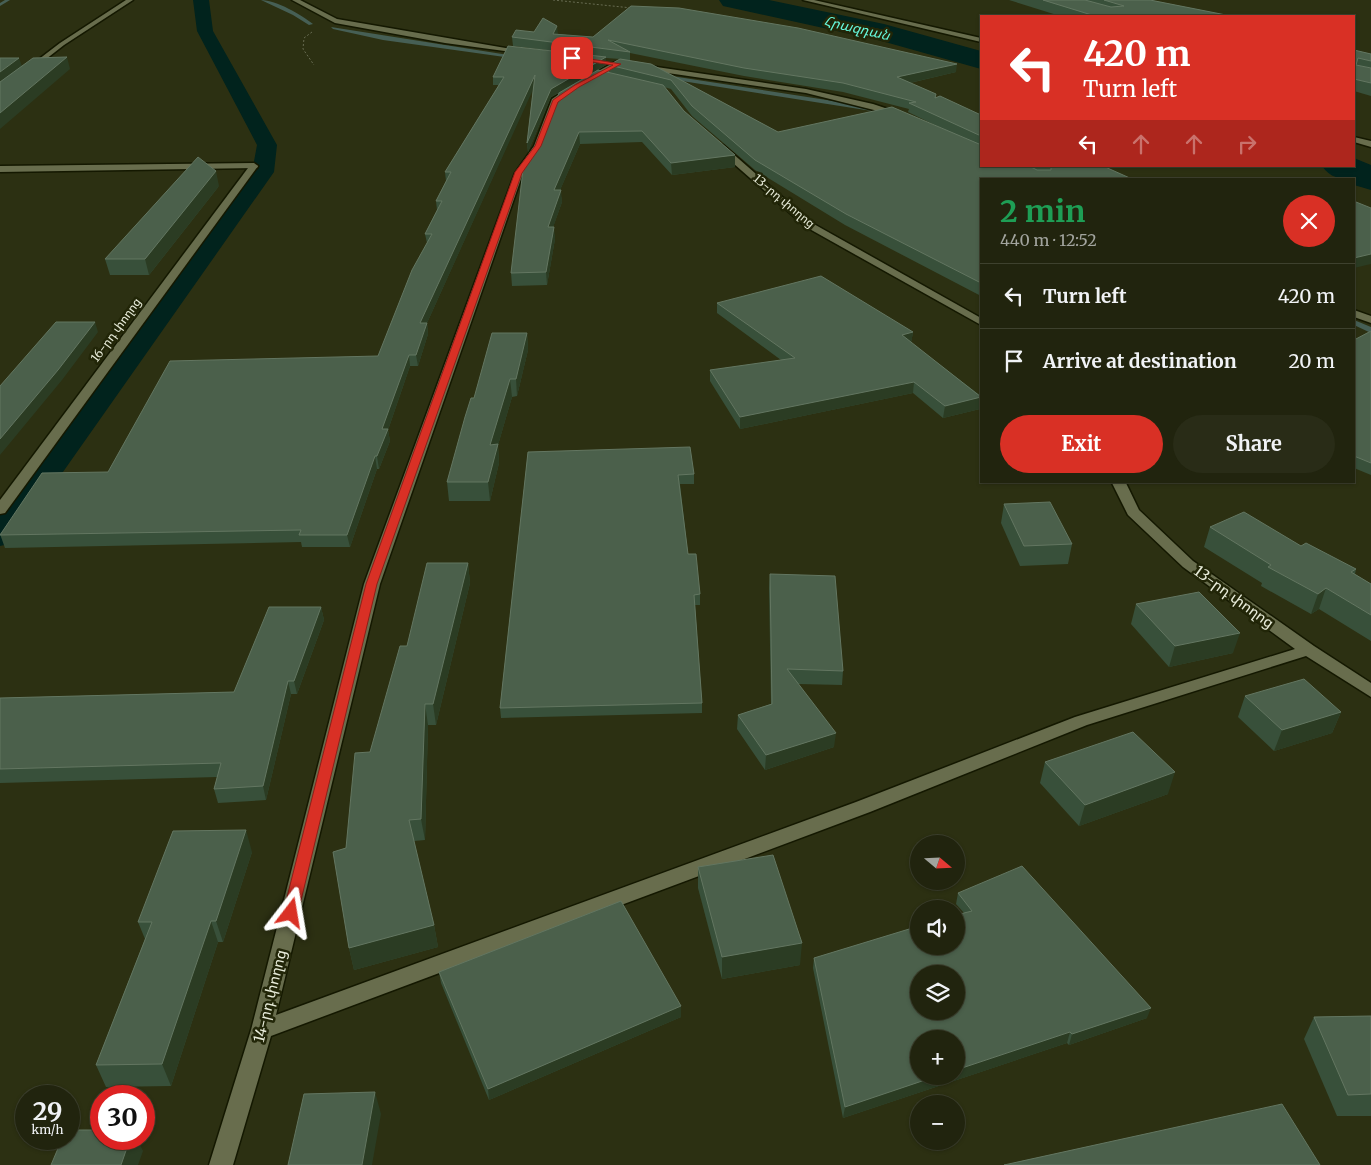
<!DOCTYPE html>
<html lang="en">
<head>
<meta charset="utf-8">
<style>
	body { margin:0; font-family:Merriweather,"Noto Sans Armenian",serif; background:#292c17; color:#f1f3f6; height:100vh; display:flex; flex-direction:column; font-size:19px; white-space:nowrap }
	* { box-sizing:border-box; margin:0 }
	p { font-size:16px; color:#a2a49e }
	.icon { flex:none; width:28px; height:28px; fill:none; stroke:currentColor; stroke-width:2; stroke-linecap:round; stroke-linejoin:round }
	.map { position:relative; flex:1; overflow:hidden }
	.side { position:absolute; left:980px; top:178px; width:375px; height:305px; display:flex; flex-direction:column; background:#21240e; border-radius:0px; box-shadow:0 1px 4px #0004,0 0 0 1px #3e412e }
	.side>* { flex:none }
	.top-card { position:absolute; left:980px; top:15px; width:375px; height:152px; border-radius:0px; box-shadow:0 1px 4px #0004,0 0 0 1px #3e412e; background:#d93025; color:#fff; overflow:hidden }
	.needle { width:32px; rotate:109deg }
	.controls { position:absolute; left:910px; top:835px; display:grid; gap:10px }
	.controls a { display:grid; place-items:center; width:55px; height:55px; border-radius:50%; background:#21240e; box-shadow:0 1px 4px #0004,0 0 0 1px #3e412e; font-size:25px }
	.speed { position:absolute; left:15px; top:1085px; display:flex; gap:10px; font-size:25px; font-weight:700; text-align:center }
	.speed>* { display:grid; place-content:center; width:65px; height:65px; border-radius:50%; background:#21240e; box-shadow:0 1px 4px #0004,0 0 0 1px #3e412e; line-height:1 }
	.speed small { font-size:12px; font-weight:400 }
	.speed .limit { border:8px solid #d22; background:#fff; color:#111 }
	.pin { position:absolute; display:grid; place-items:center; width:42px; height:42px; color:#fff; margin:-21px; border-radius:10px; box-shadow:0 2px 8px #0006 }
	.me { position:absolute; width:55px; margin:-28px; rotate:14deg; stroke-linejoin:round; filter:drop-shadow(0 0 4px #0008) }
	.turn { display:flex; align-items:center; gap:18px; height:105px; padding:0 20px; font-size:22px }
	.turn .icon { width:65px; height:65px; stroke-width:2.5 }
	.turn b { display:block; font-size:35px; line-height:42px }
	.lanes { display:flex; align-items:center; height:48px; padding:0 20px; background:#0003; justify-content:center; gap:25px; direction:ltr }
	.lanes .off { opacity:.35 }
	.round { display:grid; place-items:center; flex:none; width:52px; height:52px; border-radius:26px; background:#292c17 }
	.headline { display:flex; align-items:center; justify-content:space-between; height:85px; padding:0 20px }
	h1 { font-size:30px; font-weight:700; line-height:38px; color:#1e9e55 }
	.cta { display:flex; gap:10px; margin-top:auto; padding:10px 20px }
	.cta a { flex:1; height:58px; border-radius:30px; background:#d93025; color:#fff; font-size:20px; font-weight:700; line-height:58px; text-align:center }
	.cta a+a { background:#292c17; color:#f1f3f6 }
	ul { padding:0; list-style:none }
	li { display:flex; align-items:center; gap:15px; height:65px; padding:0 20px; border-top:1px solid #3e412e }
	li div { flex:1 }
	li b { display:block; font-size:19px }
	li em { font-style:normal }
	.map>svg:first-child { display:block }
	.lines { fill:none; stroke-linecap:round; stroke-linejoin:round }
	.stream { fill:#465f55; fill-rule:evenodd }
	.canal { fill:#01231d; fill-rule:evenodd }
	.river { fill:#01231d; fill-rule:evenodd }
	.lane-casing { stroke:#141800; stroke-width:3 }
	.street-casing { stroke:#141800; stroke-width:3 }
	.path { stroke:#676b51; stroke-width:1; stroke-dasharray:2 2; stroke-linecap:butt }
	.lane { fill:#686d4d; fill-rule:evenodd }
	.street { fill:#686d4d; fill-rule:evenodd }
	.wall { fill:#38503a; fill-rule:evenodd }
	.shaded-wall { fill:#2b3c23 }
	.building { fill:#4b604b; stroke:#637661; fill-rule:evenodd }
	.route { fill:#d93025; stroke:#8d1f18 }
	.labels { text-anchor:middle; stroke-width:5; stroke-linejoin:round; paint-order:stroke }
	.far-street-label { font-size:12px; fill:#e7ebd9; stroke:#222608 }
	.far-water-label { font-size:14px; font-style:italic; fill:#65f7db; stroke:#222608 }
	.street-label { font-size:15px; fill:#e7ebd9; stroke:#222608 }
</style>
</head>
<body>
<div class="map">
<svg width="1371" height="1165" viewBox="0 0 1371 1165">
	<rect width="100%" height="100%" fill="#2c3012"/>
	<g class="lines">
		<!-- stream -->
		<g class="stream">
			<polygon points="5,0 10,0 0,6 0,3"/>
			<path d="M 261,0 C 276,0 302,15 313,24 L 309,25 L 293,15 Z"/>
			<polygon points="331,27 521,57 518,59 383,40 333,29"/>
			<polygon points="665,75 872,107 875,109 872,111 663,78"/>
			<polygon points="1354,320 1371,327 1371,333 1354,325"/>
		</g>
		<!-- canal -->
		<polygon class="canal" points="193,0 209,0 213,31 277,145 274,172 13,543 0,546 0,510 252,172 257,145 197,31"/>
		<!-- river -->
		<g class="river">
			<polygon points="719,0 769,0 884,24 981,51 981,69 878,40 723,6"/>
			<path d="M 1354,158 L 1371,165 L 1371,190 L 1354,185 L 1354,179 C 1340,179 1330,178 1322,166 L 1354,166 Z"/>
		</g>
		<defs>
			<polygon id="lane" points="254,163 258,166 257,168 0,172 0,166"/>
			<g id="street">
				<polygon points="126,0 133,0 64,45 0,95 0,89 60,43"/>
				<polygon points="292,0 300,0 337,19 529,52 526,54 445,43 335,23"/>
				<polygon points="803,0 814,0 981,38 981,42"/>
				<polygon points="615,62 622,64 558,102 542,146 523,173 380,584 276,1015 856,802 1075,717 1295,649 1183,567 1128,515 1111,481 1125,481 1139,510 1193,561 1314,646 1371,683 1371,697 1306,656 1087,725 870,812 271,1036 233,1165 209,1165 251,1030 364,584 515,173 534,146 552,99 574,84"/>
				<polygon points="643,65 806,89 873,104 906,115 902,117 806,93 640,69"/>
				<polygon points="1354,137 1371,141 1371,147 1354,142"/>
				<polygon points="717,145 723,145 812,223 981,318 981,325 806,227 717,149"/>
				<polygon points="251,164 258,166 5,513 0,514 0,500"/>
				<polygon points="1354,310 1371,316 1371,323 1354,317"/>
			</g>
		</defs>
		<!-- lane casing -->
		<use href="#lane" class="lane-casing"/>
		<!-- street casing -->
		<use href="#street" class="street-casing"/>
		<!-- path -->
		<g class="path">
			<polyline points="553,0 632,8"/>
			<polyline points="312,32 304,38 303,49 314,65"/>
		</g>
		<!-- lane -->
		<use href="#lane" class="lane"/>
		<!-- street -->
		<use href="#street" class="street"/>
	</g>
	<!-- wall -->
	<g class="wall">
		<polygon points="1009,0 1150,0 1231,16 1060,16"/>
		<path d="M 557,34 L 956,72 L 910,83 L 936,97 L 981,115 L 981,166 L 1103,166 L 981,179 L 981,296 L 845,225 L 755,170 L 692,116 L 671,89 L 664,87 L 684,111 L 735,167 L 672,175 L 642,142 L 580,144 L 560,190 L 562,202 L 553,227 L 555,239 L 547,285 L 512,286 L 511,273 L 543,135 L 559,93 L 551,97 L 528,152 L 527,143 L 533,88 L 427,323 L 428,334 L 418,366 L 410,366 L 388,430 L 390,441 L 379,469 L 377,469 L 350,547 L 302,547 L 301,542 L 5,548 L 0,534 L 108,472 L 378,356 L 427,243 L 425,234 L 437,210 L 436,201 L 446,181 L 445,172 L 499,85 L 493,85 L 493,77 L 554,51 L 513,46 L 512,37 ZM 630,53 L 744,76 L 843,92 L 909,109 L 908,112 L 947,131 L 778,132 L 651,64 L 630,61 ZM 606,58 L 620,59 L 609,65 L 609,72 L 598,70 L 606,65 Z"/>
		<polygon points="1354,50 1371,54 1371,96 1354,91"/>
		<polygon points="219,186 149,275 110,275 105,259"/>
		<polygon points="717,303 913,332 911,343 981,396 980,409 943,418 913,393 740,429 710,381 710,370 781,360 717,313"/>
		<polygon points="1371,331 1371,475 1354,468 1354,340"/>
		<polygon points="527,333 528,350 517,396 512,397 498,445 499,463 490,501 449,501 447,482 474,398"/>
		<polygon points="528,452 694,474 694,484 680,484 688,554 700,594 700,605 695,605 702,703 702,713 501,718 500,708"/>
		<polygon points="1004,504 1072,544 1068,564 1020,566 1001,523"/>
		<polygon points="1210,527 1301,546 1356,569 1355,574 1371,584 1371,641 1319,609 1311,614 1261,586 1262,583 1204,547"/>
		<polygon points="468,563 470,583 436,725 428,725 425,840 414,841 434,925 438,947 354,970 349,948 346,848 370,752 407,646"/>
		<polygon points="770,574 843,671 842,685 798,684 834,747 765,770 737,729 738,715 771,704 769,588"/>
		<polygon points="1136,604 1233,653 1169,667 1131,624"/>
		<polygon points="321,607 324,620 297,694 291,694 266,800 218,803 214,789 217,777 0,783 0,698 234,692"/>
		<polygon points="1245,696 1341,712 1332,733 1274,751 1238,717"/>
		<polygon points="1045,762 1168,794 1079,826 1040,783"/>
		<polygon points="252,852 223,942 218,942 171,1086 106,1087 96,1065 145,939 138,922"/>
		<polygon points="698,867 800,965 722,979 698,888"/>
		<polygon points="958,893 1147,1018 1069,1045 1067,1043 843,1118 813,968 814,958 964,913 956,904"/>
		<polygon points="439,972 681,1017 489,1100 441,983"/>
		<polygon points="1371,1016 1371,1116 1337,1116 1304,1039 1314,1017"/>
	</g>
	<!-- shaded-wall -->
	<g class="shaded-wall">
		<polygon points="557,26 558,34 554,42 553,34"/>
		<polygon points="67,57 70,69 0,129 0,113"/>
		<polygon points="606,57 606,65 551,97 528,152 527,143 551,89"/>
		<polygon points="19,58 23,69 0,87 0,72"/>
		<polygon points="957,64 956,72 896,86 897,77"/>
		<polygon points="535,75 536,83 427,323 428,334 418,366 416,355 420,323"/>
		<polygon points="579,132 580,144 555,202 554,190"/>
		<polygon points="735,155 735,167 672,175 671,163"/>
		<polygon points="216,171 219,186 149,275 145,259"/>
		<polygon points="561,190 562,202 549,239 548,227"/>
		<polygon points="554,227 555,239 547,285 546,272"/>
		<polygon points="1371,254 1371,264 1354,268 1354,258"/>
		<polygon points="95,322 98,332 62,380 0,455 0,439"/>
		<polygon points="913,332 911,344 902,335"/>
		<polygon points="527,333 528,350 517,396 516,379"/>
		<polygon points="409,355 410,366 388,430 390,441 379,469 377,456 382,429"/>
		<polygon points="510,379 512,397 498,445 499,463 490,501 488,482 490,445"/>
		<polygon points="914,382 913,393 740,429 740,417"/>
		<polygon points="981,397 980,409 943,418 945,406"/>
		<polygon points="375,456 377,469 350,547 347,535"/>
		<polygon points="468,563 470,583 436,725 433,704"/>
		<polygon points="1326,588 1319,609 1311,614 1318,594"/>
		<polygon points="321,607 324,620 297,694 294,681"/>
		<polygon points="1240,633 1233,653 1169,667 1175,646"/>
		<polygon points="288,681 291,694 266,800 263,786"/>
		<polygon points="425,704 428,725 425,840 421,819"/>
		<polygon points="1341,712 1332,733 1274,751 1282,730"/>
		<polygon points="836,733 834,747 765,770 766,755"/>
		<polygon points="1175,772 1168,794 1079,826 1085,805"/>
		<polygon points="246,830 252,852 223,942 216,921"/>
		<polygon points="211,921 218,942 171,1086 162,1064"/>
		<polygon points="434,925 438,947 354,970 349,948"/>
		<polygon points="802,943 800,965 722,979 722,957"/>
		<polygon points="681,1006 681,1017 489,1100 488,1089"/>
		<polygon points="1151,1008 1147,1018 1069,1045 1072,1034"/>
		<polygon points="1070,1032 1067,1043 843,1118 845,1107 937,1076 956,1076 956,1070"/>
		<polygon points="375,1092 381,1114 372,1165 362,1165"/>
		<polygon points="130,1139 137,1139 143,1151 138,1165 121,1165"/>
	</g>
	<!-- building -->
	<g class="building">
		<polygon points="1043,0 1085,0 1111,7 1124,6 1104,0 1150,0 1231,16 1095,16"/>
		<polygon points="631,6 679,8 798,28 957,64 897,77 936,94 935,98 940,96 981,115 981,136 909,103 916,102 843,83 744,68 608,40 630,52 512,37 516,30 534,32 543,18 557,26 553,34 593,37"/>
		<polygon points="508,46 606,57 551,89 527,143 535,75 420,323 427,323 416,355 409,355 382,429 388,429 377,456 375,456 347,535 299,535 301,530 0,535 42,473 108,472 170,361 378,356 412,270 432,234 425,234 442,201 436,201 451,172 445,172 504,77 493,77"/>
		<polygon points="1354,50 1371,54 1371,61 1358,58 1356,65 1371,68 1371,83 1354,79"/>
		<polygon points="67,57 0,113 0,82 33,58"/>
		<polygon points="0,58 19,58 0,72"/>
		<polygon points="620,59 651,64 778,132 892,107 979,144 981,144 981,166 1029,166 1037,170 1051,170 1051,167 1049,166 1103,166 1132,179 981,179 981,283 846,214 755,160 692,106 671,80 609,65"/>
		<polygon points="598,70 663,85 684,111 735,155 671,163 642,131 579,132 554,190 561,190 548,227 554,227 546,272 511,273 524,161 543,135 559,93"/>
		<polygon points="198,157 216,171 145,259 105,259"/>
		<polygon points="1354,202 1356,202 1371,208 1371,254 1354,258"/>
		<polygon points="821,276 913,332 902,335 981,397 945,406 914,382 740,417 710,370 795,358 717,303"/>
		<polygon points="56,322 95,322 58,370 0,439 0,386"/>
		<polygon points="1371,331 1371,463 1354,456 1354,340"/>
		<polygon points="492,333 527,333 516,379 510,379 490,445 498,444 488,482 447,482 465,417 471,398 474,398"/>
		<polygon points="690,447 694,474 678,475 688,554 696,554 700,594 694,595 702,703 500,708 528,452"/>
		<polygon points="1050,502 1072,544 1024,546 1004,504"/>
		<polygon points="1244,512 1301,546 1306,543 1356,569 1351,572 1371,584 1371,615 1326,588 1318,594 1268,567 1271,565 1210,527"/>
		<polygon points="427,563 468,563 433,704 425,704 421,819 409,820 434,925 349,948 333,852 346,848 355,753 370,752 400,646 407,646"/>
		<polygon points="770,574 835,576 843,671 787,669 836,733 766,755 738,715 772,704"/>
		<polygon points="1199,592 1240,633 1175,646 1136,604"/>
		<polygon points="269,607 321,607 294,681 288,681 263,786 214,789 221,763 0,769 0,698 234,692"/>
		<polygon points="1304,679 1341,712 1282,730 1245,696"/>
		<polygon points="1133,732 1175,772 1085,805 1045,762"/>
		<polygon points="246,830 216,921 211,921 162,1064 96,1065 152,922 138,922 173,831"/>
		<polygon points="773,855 802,943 722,957 698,867"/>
		<path d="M 1022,866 L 1151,1008 L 1072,1034 L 1070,1032 L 956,1070 L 956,1039 L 919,1039 L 919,1076 L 937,1076 L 845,1107 L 814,958 L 919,926 L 919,946 L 956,946 L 956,915 L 972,911 L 958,893 ZM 919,974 L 956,974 L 956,1011 L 919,1011 Z"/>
		<polygon points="621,901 681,1006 488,1089 439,972"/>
		<polygon points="1371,1016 1371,1094 1348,1095 1314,1017"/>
		<polygon points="375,1092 362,1165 288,1165 304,1094"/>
		<polygon points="1282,1104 1320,1165 1004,1165"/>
		<polygon points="69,1130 101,1130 101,1139 130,1139 121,1165 51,1165 62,1139 69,1139"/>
	</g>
	<!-- route -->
	<polygon class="route" points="572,56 621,64 579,87 558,102 541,146 522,173 377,584 298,913 296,918 291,919 285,918 283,913 366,584 515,172 535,146 553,100 575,85 613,65 570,59"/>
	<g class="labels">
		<!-- far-street labels -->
		<g class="far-street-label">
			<text transform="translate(784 201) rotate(40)" y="4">13-րդ փողոց</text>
			<text transform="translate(116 330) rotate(-54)" y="4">16-րդ փողոց</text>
		</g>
		<!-- far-water labels -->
		<g class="far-water-label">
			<text transform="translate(857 28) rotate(13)" y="5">Հրազդան</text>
		</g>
		<!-- street labels -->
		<g class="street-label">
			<text transform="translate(1234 597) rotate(36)" y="5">13-րդ փողոց</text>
			<text transform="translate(270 996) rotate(-76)" y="5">14-րդ փողոց</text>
		</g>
	</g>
</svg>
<div class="controls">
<a><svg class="needle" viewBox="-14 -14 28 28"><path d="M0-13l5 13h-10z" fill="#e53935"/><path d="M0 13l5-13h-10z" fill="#a2a49e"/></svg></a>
<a><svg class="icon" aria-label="sound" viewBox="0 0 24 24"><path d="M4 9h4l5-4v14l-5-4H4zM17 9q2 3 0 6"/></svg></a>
<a><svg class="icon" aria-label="layers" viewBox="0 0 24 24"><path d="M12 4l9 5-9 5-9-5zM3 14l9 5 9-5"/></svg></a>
<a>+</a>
<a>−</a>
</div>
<div class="speed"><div>29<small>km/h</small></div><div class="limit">30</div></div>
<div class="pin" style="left:572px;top:58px;background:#d93025"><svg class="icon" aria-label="arrive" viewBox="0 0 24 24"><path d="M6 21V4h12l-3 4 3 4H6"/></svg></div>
<svg class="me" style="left:291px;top:913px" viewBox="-20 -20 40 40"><path d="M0-17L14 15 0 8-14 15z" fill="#d93025" stroke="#fff" stroke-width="4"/></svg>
<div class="top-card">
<div class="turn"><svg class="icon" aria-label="left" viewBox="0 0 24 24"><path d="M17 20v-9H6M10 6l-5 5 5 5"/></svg><div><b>420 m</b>Turn left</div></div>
<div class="lanes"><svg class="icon" aria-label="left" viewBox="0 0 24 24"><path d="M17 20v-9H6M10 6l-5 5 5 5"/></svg><svg class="icon off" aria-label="ahead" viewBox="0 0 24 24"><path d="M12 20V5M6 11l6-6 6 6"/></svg><svg class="icon off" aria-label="ahead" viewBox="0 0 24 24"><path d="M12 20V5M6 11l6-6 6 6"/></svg><svg class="icon off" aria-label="right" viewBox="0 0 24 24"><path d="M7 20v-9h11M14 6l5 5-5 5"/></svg></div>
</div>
<section class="side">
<div class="headline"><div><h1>2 min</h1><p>440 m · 12:52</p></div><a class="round" style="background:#d93025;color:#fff"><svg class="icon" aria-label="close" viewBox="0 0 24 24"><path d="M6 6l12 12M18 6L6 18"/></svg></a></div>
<ul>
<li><svg class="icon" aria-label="left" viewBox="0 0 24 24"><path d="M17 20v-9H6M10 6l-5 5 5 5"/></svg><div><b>Turn left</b></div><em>420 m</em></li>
<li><svg class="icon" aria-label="arrive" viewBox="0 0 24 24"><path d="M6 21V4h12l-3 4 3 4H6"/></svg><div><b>Arrive at destination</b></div><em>20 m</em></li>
</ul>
<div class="cta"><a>Exit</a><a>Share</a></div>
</section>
</div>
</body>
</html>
